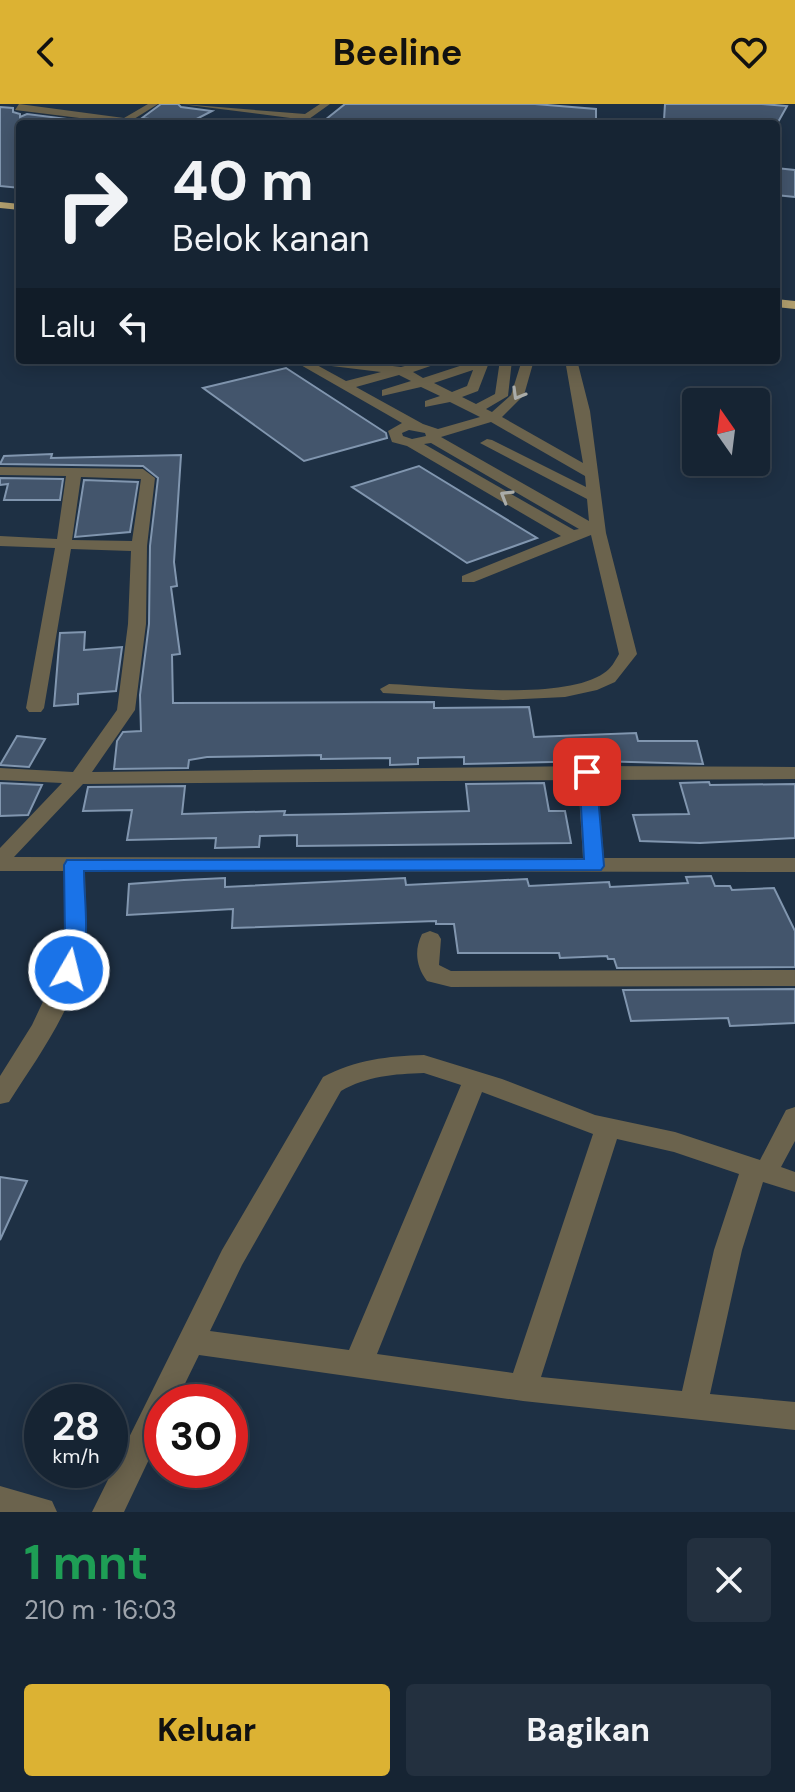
<!DOCTYPE html>
<html lang="id">
<head>
<meta charset="utf-8">
<style>
	body { margin:0; font-family:"DM Sans",sans-serif; background:#23303f; color:#f1f3f6; height:100vh; display:flex; flex-direction:column; font-size:30px; white-space:nowrap }
	* { box-sizing:border-box; margin:0 }
	p { font-size:26px; color:#9ea4ac }
	.icon { flex:none; width:44px; height:44px; fill:none; stroke:currentColor; stroke-width:2; stroke-linecap:round; stroke-linejoin:round }
	.map { position:relative; height:1408px; overflow:hidden }
	.panel { display:flex; flex-direction:column; background:#162433; flex:1 }
	.panel>* { flex:none }
	.hud { position:absolute; left:16px; top:16px; width:764px; height:244px; border-radius:8px; box-shadow:0 4px 20px #0003,0 0 0 2px #35414e; background:#162433; color:#f1f3f6; overflow:hidden }
	.needle { width:52px; rotate:346deg }
	.tools { position:absolute; left:682px; top:284px; display:grid; gap:16px }
	.tools a { display:grid; place-items:center; width:88px; height:88px; border-radius:8px; background:#162433; box-shadow:0 4px 20px #0003,0 0 0 2px #35414e; font-size:40px }
	.speed { position:absolute; left:24px; top:1280px; display:flex; gap:16px; font-size:40px; font-weight:700; text-align:center }
	.speed>* { display:grid; place-content:center; width:104px; height:104px; border-radius:50%; background:#162433; box-shadow:0 4px 20px #0003,0 0 0 2px #35414e; line-height:1 }
	.speed small { font-size:20px; font-weight:400 }
	.speed .limit { border:12px solid #d22; background:#fff; color:#111 }
	.pin { position:absolute; display:grid; place-items:center; width:68px; height:68px; color:#fff; margin:-34px; border-radius:16px; box-shadow:0 4px 12px #0006 }
	.me { position:absolute; width:88px; margin:-44px; rotate:8deg; stroke-linejoin:round; filter:drop-shadow(0 0 6px #0008) }
	.turn { display:flex; align-items:center; gap:28px; height:168px; padding:0 24px; font-size:36px }
	.turn .icon { width:104px; height:104px; stroke-width:2.5 }
	.turn b { display:block; font-size:56px; line-height:68px }
	.then { display:flex; align-items:center; height:76px; padding:0 24px; background:#0003; gap:16px; font-size:30px }
	.round { display:grid; place-items:center; flex:none; width:84px; height:84px; border-radius:8px; background:#23303f }
	.summary { display:flex; align-items:center; justify-content:space-between; height:136px; padding:0 24px }
	h1 { font-size:48px; font-weight:700; line-height:60px; color:#1e9e55 }
	.primary-button { display:flex; gap:16px; margin-top:auto; padding:16px 24px }
	.primary-button a { flex:1; height:92px; border-radius:8px; background:#dcb233; color:#111; font-size:32px; font-weight:700; line-height:92px; text-align:center }
	.primary-button a+a { background:#23303f; color:#f1f3f6 }
	header { display:flex; justify-content:space-between; align-items:center; height:104px; padding:0 24px; background:#dcb233; color:#111; font-size:36px; font-weight:700 }
	.map>svg:first-child { display:block }
	.building { fill:#43556c; stroke:#8196af; stroke-width:2 }
	.lines { fill:none; stroke-linecap:round; stroke-linejoin:round }
	.minor { fill:#6b634d; fill-rule:evenodd }
	.trunk { fill:#b29f6e; fill-rule:evenodd }
	.oneway { stroke:#aaaca9 }
	.route { fill:#1a73e8; stroke:#114b97; stroke-width:2 }
</style>
</head>
<body>
<header><svg class="icon" aria-label="back" viewBox="0 0 24 24"><path d="M15 5l-7 7 7 7"/></svg>Beeline<svg class="icon" aria-label="heart" viewBox="0 0 24 24"><path d="M12 20l-8-8c-3-5 5-10 8-4 3-6 11-1 8 4z"/></svg></header>
<div class="map">
<svg width="795" height="1408" viewBox="0 0 795 1408">
	<rect width="100%" height="100%" fill="#1e3044"/>
	<!-- building -->
	<g class="building">
		<polygon points="161,0 178,0 181,3 212,7 187,20 142,14"/>
		<polygon points="345,0 535,0 596,5 596,20 420,20 386,17 382,20 320,20"/>
		<polygon points="665,0 762,0 787,2 777,20 729,20 664,16"/>
		<polygon points="0,3 13,4 13,8 20,10 20,13 27,10 91,18 20,20 20,84 0,82"/>
		<polygon points="776,64 795,66 795,93 776,91"/>
		<polygon points="286,264 386,329 387,334 304,357 203,284"/>
		<polygon points="52,350 51,354 181,351 174,458 177,482 171,483 180,550 172,551 173,599 434,598 434,604 529,603 534,633 636,629 638,637 697,637 703,660 595,657 464,660 464,653 418,654 418,660 390,661 390,654 321,655 321,651 207,653 189,656 188,664 114,665 117,637 123,628 141,627 140,591 149,520 150,442 158,374 143,362 0,360 4,352"/>
		<polygon points="419,362 537,434 467,459 352,383"/>
		<polygon points="0,374 63,375 60,396 4,396 8,380 0,381"/>
		<polygon points="84,376 138,378 130,428 75,433"/>
		<polygon points="85,528 84,546 122,543 116,587 78,590 78,600 54,602 60,529"/>
		<polygon points="17,632 45,635 29,663 0,661"/>
		<polygon points="709,678 710,681 795,680 795,734 700,739 640,737 633,711 689,710 680,679"/>
		<polygon points="0,679 42,681 28,711 0,712"/>
		<polygon points="544,679 549,707 565,707 571,739 297,742 297,731 260,732 259,743 215,744 216,734 127,736 132,706 83,707 88,683 185,682 182,710 285,707 284,711 345,710 469,707 466,680"/>
		<polygon points="711,772 715,782 730,782 732,786 774,784 795,827 795,863 617,864 614,855 608,855 607,852 560,854 559,849 458,849 454,820 436,820 436,817 232,824 233,805 127,811 129,780 184,776 225,774 225,783 405,774 406,781 527,775 529,782 609,778 610,783 688,779 686,773"/>
		<polygon points="795,885 795,919 730,922 728,914 631,917 623,886"/>
		<polygon points="0,1073 27,1077 0,1136"/>
	</g>
	<g class="lines">
		<!-- minor -->
		<g class="minor">
			<polygon points="19,0 124,14 148,0 158,0 134,15 154,20 128,20 15,6"/>
			<polygon points="181,0 305,10 320,0 330,0 302,20 292,20 298,15"/>
			<path d="M 292,256 L 342,256 L 401,263 L 427,256 L 448,256 L 413,268 L 423,274 L 478,256 L 490,256 L 478,287 L 462,293 L 476,300 L 495,290 L 500,256 L 512,256 L 508,292 L 486,305 L 492,308 L 511,291 L 522,256 L 534,256 L 524,291 L 502,313 L 583,359 L 565,256 L 577,256 L 590,307 L 606,429 L 637,550 L 615,578 L 597,586 L 565,593 L 503,596 L 383,589 L 380,585 L 389,580 C 440,582 563,598 604,569 C 611,565 615,557 619,550 L 591,431 L 474,478 L 462,478 L 462,472 L 561,432 L 407,342 L 392,338 L 388,327 L 402,319 ZM 315,260 L 381,268 L 346,277 ZM 473,266 L 467,282 L 452,288 L 434,279 ZM 399,271 L 411,277 L 382,286 L 382,292 L 421,283 L 440,292 L 425,297 L 425,303 L 450,298 L 480,313 L 438,325 L 423,320 L 356,283 ZM 491,318 L 585,372 L 586,383 L 492,336 L 487,335 L 480,339 L 587,395 L 589,417 L 441,333 ZM 409,326 L 425,329 L 426,332 L 412,335 L 403,332 L 402,329 ZM 431,339 L 579,425 L 574,426 L 424,340 Z"/>
			<path d="M 0,363 L 143,365 L 155,374 L 147,442 L 146,520 L 135,606 L 92,668 L 587,662 L 795,663 L 795,675 L 597,676 L 604,754 L 795,754 L 795,768 L 85,767 C 85,796 89,826 83,854 C 73,906 37,954 9,998 L 0,1000 L 0,972 L 32,921 L 56,870 L 64,831 L 64,767 L 0,767 L 0,744 L 62,679 L 0,676 L 0,664 L 73,668 L 117,606 L 128,520 L 131,447 L 71,445 L 44,604 L 41,608 L 29,608 L 26,604 L 55,444 L 0,442 L 0,432 L 57,435 L 66,372 L 0,371 ZM 81,373 L 141,375 L 132,437 L 72,436 ZM 578,676 L 583,754 L 14,753 L 83,680 Z"/>
			<path d="M 430,827 L 438,830 L 441,835 L 439,861 L 451,867 L 795,866 L 795,882 L 451,883 L 427,877 C 416,863 414,846 422,830 Z"/>
			<path d="M 424,951 L 502,975 L 595,1011 L 675,1028 L 760,1056 L 786,1006 L 795,1003 L 795,1037 L 781,1063 L 795,1068 L 795,1088 L 763,1078 L 742,1146 L 710,1290 L 795,1298 L 795,1326 L 523,1297 L 199,1251 L 176,1298 L 162,1298 L 162,1328 L 124,1408 L 92,1408 L 222,1146 L 323,973 C 355,956 388,952 424,951 ZM 424,969 L 461,981 L 349,1246 L 210,1227 L 242,1161 L 341,987 C 367,972 394,970 424,969 ZM 482,988 L 593,1030 L 513,1269 L 377,1250 ZM 617,1035 L 674,1048 L 739,1070 L 714,1146 L 682,1287 L 541,1273 Z"/>
			<polygon points="0,1382 52,1397 57,1408 0,1408"/>
		</g>
		<!-- trunk -->
		<g class="trunk">
			<polygon points="0,98 20,100 20,106 0,104"/>
			<polygon points="776,195 795,197 795,205 776,203"/>
		</g>
	</g>
	<!-- one-way arrows -->
	<defs><path id="oneway-chevron" d="M-2-3.5L2.5 0L-2 3.5" fill="none" stroke-width="1.6" stroke-linecap="round" stroke-linejoin="round" transform="scale(2)"/></defs>
	<g class="oneway">
		<use href="#oneway-chevron" transform="translate(518 290) rotate(120)"/>
		<use href="#oneway-chevron" transform="translate(506 392) rotate(-149)"/>
	</g>
	<!-- route -->
	<path class="route" d="M 587,663 L 596,668 L 604,762 L 601,766 L 84,767 C 84,798 92,842 77,871 L 62,871 L 59,866 L 65,834 L 64,761 L 67,756 L 584,755 L 579,668 Z"/>
</svg>
<div class="tools">
<a><svg class="needle" viewBox="-14 -14 28 28"><path d="M0-13l5 13h-10z" fill="#e53935"/><path d="M0 13l5-13h-10z" fill="#9ea4ac"/></svg></a>
</div>
<div class="speed"><div>28<small>km/h</small></div><div class="limit">30</div></div>
<div class="pin" style="left:587px;top:668px;background:#d93025"><svg class="icon" aria-label="arrive" viewBox="0 0 24 24"><path d="M6 21V4h12l-3 4 3 4H6"/></svg></div>
<svg class="me" style="left:69px;top:866px" viewBox="-20 -20 40 40"><circle r="17" fill="#1a73e8" stroke="#fff" stroke-width="3"/><path d="M0-11L8 9 0 5-8 9z" fill="#fff"/></svg>
<div class="hud">
<div class="turn"><svg class="icon" aria-label="right" viewBox="0 0 24 24"><path d="M7 20v-9h11M14 6l5 5-5 5"/></svg><div><b>40 m</b>Belok kanan</div></div>
<div class="then">Lalu<svg class="icon" aria-label="left" viewBox="0 0 24 24"><path d="M17 20v-9H6M10 6l-5 5 5 5"/></svg></div>
</div>
</div>
<section class="panel">
<div class="summary"><div><h1>1 mnt</h1><p>210 m · 16:03</p></div><a class="round"><svg class="icon" aria-label="close" viewBox="0 0 24 24"><path d="M6 6l12 12M18 6L6 18"/></svg></a></div>
<div class="primary-button"><a>Keluar</a><a>Bagikan</a></div>
</section>
</body>
</html>
